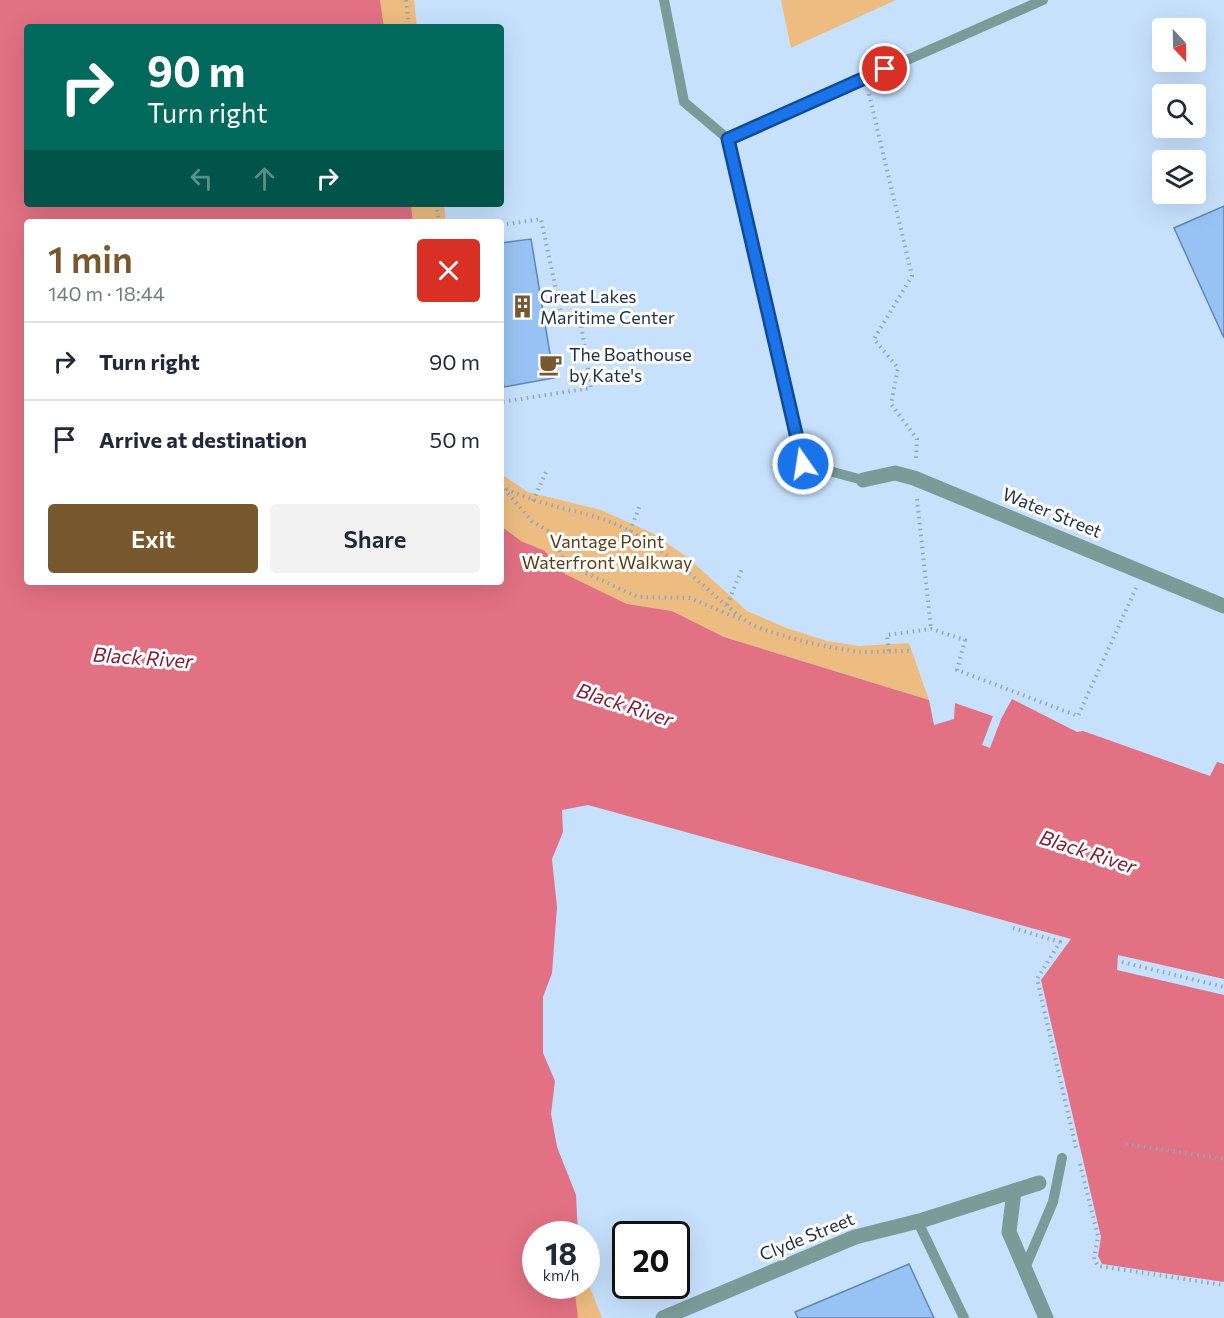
<!DOCTYPE html>
<html lang="en">
<head>
<meta charset="utf-8">
<style>
	body { margin:0; font-family:Commissioner,sans-serif; background:#f2f2f3; color:#1f2937; height:100vh; display:flex; flex-direction:column; font-size:22px; white-space:nowrap }
	* { box-sizing:border-box; margin:0 }
	p { font-size:20px; color:#747a83 }
	.icon { flex:none; width:33px; height:33px; fill:none; stroke:currentColor; stroke-width:2; stroke-linecap:round; stroke-linejoin:round }
	.map { position:relative; flex:1; overflow:hidden }
	.details { position:absolute; left:24px; top:219px; width:480px; height:366px; display:flex; flex-direction:column; background:#fff; border-radius:6px; box-shadow:0 6px 24px #0002 }
	.details>* { flex:none }
	.top-card { position:absolute; left:24px; top:24px; width:480px; height:183px; border-radius:6px; box-shadow:0 6px 24px #0002; background:#00695c; color:#fff; overflow:hidden }
	.needle { width:39px; rotate:158deg }
	.fabs { position:absolute; left:1152px; top:18px; display:grid; gap:12px }
	.fabs a { display:grid; place-items:center; width:54px; height:54px; border-radius:6px; background:#fff; box-shadow:0 6px 24px #0002; font-size:30px }
	.speed { position:absolute; left:522px; top:1221px; display:flex; gap:12px; font-size:30px; font-weight:700; text-align:center }
	.speed>* { display:grid; place-content:center; width:78px; height:78px; border-radius:50%; background:#fff; box-shadow:0 6px 24px #0002; line-height:1 }
	.speed small { font-size:15px; font-weight:400 }
	.speed .limit { border:3px solid #111; border-radius:9px; background:#fff; color:#111 }
	.pin { position:absolute; display:grid; place-items:center; width:51px; height:51px; color:#fff; margin:-26px; border:3px solid #fff; border-radius:50%; box-shadow:0 2px 6px #0007 }
	.me { position:absolute; width:66px; margin:-33px; rotate:347deg; stroke-linejoin:round; filter:drop-shadow(0 0 4px #0008) }
	.turn { display:flex; align-items:center; gap:21px; height:126px; padding:0 24px; font-size:27px }
	.turn .icon { width:78px; height:78px; stroke-width:2.5 }
	.turn b { display:block; font-size:42px; line-height:51px }
	.lanes { display:flex; align-items:center; height:57px; padding:0 24px; background:#0003; justify-content:center; gap:30px; direction:ltr }
	.lanes .off { opacity:.35 }
	.round { display:grid; place-items:center; flex:none; width:63px; height:63px; border-radius:6px; background:#f2f2f3 }
	.headline { display:flex; align-items:center; justify-content:space-between; height:102px; padding:0 24px }
	h1 { font-size:36px; font-weight:600; line-height:45px; color:#78582e }
	.cta { display:flex; gap:12px; margin-top:auto; padding:12px 24px }
	.cta a { flex:1; height:69px; border-radius:6px; background:#78582e; color:#fff; font-size:24px; font-weight:600; line-height:69px; text-align:center }
	.cta a+a { background:#f2f2f3; color:#1f2937 }
	ul { padding:0; list-style:none }
	li { display:flex; align-items:center; gap:18px; height:78px; padding:0 24px; border-top:2px solid #e0e1e3 }
	li div { flex:1 }
	li b { display:block; font-size:22px }
	li em { font-style:normal }
	.map>svg:first-child { display:block }
	.green { fill:#edbc81 }
	.water { fill:#e17183 }
	.pier { fill:#c7e1fd }
	.building { fill:#97c3f4; stroke:#5f87b3; stroke-width:1.5 }
	.lines { fill:none; stroke-linecap:round; stroke-linejoin:round }
	.path { stroke:#90a7c0; stroke-width:4; stroke-dasharray:1.5 4.5; stroke-linecap:butt }
	.lane { stroke:#7b9b99; stroke-width:10 }
	.street { stroke:#7b9b99; stroke-width:15 }
	.route-casing { stroke:#114b97; stroke-width:15 }
	.route { stroke:#1a73e8; stroke-width:10 }
	.labels { text-anchor:middle; stroke-width:6; stroke-linejoin:round; paint-order:stroke }
	.poi-label { font-size:18px; fill:#1f3042; stroke:#fff; text-anchor:start }
	.street-label { font-size:18px; fill:#1f3042; stroke:#fff }
	.park-label { font-size:18px; fill:#5b3e16; stroke:#fff }
	.water-label { font-size:20px; font-style:italic; fill:#821d36; stroke:#fff }
</style>
</head>
<body>
<div class="map">
<svg width="1224" height="1318" viewBox="0 0 1224 1318">
	<rect width="100%" height="100%" fill="#c7e1fd"/>
	<!-- green -->
	<g class="green">
		<polygon points="380,0 414,0 417,27 384,27"/>
		<polygon points="781,0 896,0 791,48"/>
		<polygon points="411,204 444,204 446,222 413,222"/>
		<polygon points="501,474 528,492 601,510 652,533 687,557 747,611 789,629 827,641 859,646 909,643 929,700 724,637 672,611 627,604 565,574 545,551 521,541 501,526"/>
		<polygon points="587,1280 602,1318 577,1318 573,1286 586,1286"/>
	</g>
	<!-- water -->
	<polygon class="water" points="0,0 380,0 384,27 27,27 27,204 411,204 413,222 27,222 27,582 501,582 501,526 521,541 545,551 565,574 627,604 672,611 724,637 929,700 934,725 954,719 955,703 1001,719 1012,699 1077,732 1083,731 1210,776 1217,762 1224,764 1224,1282 1102,1264 1098,1256 1101,1237 1041,980 1071,939 588,805 562,810 563,832 552,859 557,907 552,973 543,997 543,1053 555,1081 551,1114 557,1147 576,1195 578,1234 536,1234 536,1286 574,1286 578,1318 0,1318"/>
	<!-- pier -->
	<g class="pier">
		<polygon points="993,716 1001,719 990,748 982,745"/>
		<polygon points="1118,955 1224,979 1224,995 1117,970"/>
	</g>
	<!-- building -->
	<g class="building">
		<polygon points="1224,206 1224,338 1174,228"/>
		<polygon points="531,239 554,378 504,387 501,370 501,243"/>
		<polygon points="909,1264 934,1318 798,1318 795,1312"/>
	</g>
	<g class="lines">
		<!-- path -->
		<g class="path">
			<polyline points="406,0 409,27"/>
			<polyline points="869,94 912,276 874,339 898,368 891,404 917,439 916,458"/>
			<polyline points="436,204 439,222"/>
			<polyline points="501,225 541,219 562,318 580,318 591,388 501,402"/>
			<path d="M 501,486 C 542,509 590,509 630,531 C 674,554 707,592 746,621 C 764,634 837,650 861,652 C 877,652 894,651 911,651"/>
			<polyline points="504,489 532,521 548,531 563,558 573,567 638,597 690,598 742,620"/>
			<polyline points="917,499 931,629"/>
			<polyline points="533,501 546,472"/>
			<polyline points="630,531 640,505"/>
			<polyline points="727,605 742,569"/>
			<polyline points="889,651 887,635 931,629 965,640 957,670 1078,716 1136,588"/>
			<polyline points="1013,928 1060,942 1037,979 1076,1148"/>
			<polyline points="1122,962 1224,987"/>
			<polyline points="1126,1144 1224,1159"/>
			<polyline points="1080,1164 1098,1236 1094,1259 1098,1266 1224,1285"/>
		</g>
		<!-- lane -->
		<g class="lane">
			<polyline points="664,0 684,102 728,139"/>
			<polyline points="863,480 803,464 728,139 1043,0"/>
			<polyline points="918,1222 964,1318"/>
			<polyline points="1025,1268 1053,1202 1062,1158"/>
		</g>
		<!-- street -->
		<g class="street">
			<polyline points="863,480 895,473 914,478 1224,606"/>
			<polyline points="1014,1191 1009,1232 1046,1318"/>
			<polyline points="663,1318 855,1237 923,1220 1039,1183"/>
		</g>
	</g>
	<g class="lines">
		<defs>
			<polyline id="route" points="803,464 728,139 885,69"/>
		</defs>
		<!-- route casing -->
		<use href="#route" class="route-casing"/>
		<!-- route -->
		<use href="#route" class="route"/>
	</g>
	<!-- icons -->
	<defs>
		<symbol id="building-bare" viewBox="-9 -9 18 18"><path d="M-4-6H4V6H1V3H-1V6H-4ZM-2.5-4.3h1.7v1.8h-1.7ZM.8-4.3h1.7v1.8H.8ZM-2.5-1h1.7V.8h-1.7ZM.8-1h1.7V.8H.8Z" fill="#78582e" stroke="#fff" stroke-width="2.5" paint-order="stroke"/></symbol>
		<symbol id="cafe-bare" viewBox="-9 -9 18 18"><path d="M-5.5-4.5H6V0H3Q3 3.5 0 3.5H-2.5Q-5.5 3.5-5.5 0ZM3-3.2v2h1.7v-2ZM-6 4.5H4V6H-6Z" fill="#78582e" stroke="#fff" stroke-width="2.5" paint-order="stroke"/></symbol>
	</defs>
	<g fill-rule="evenodd">
		<use href="#building-bare" x="506" y="290" width="33" height="33"/>
		<use href="#cafe-bare" x="534" y="348" width="33" height="33"/>
	</g>
	<g class="labels">
		<!-- poi labels -->
		<g class="poi-label">
			<text x="540" y="303">Great Lakes<tspan x="540" dy="21">Maritime Center</tspan></text>
			<text x="569" y="361">The Boathouse<tspan x="569" dy="21">by Kate's</tspan></text>
		</g>
		<!-- street labels -->
		<g class="street-label">
			<text transform="translate(1052 513) rotate(22)" y="6">Water Street</text>
			<text transform="translate(807 1237) rotate(-22)" y="6">Clyde Street</text>
		</g>
		<!-- park labels -->
		<g class="park-label">
			<text x="607" y="548">Vantage Point<tspan x="607" dy="21">Waterfront Walkway</tspan></text>
		</g>
		<!-- water labels -->
		<g class="water-label">
			<text transform="translate(143 658) rotate(4)" y="7">Black River</text>
			<text transform="translate(625 705) rotate(18)" y="7">Black River</text>
			<text transform="translate(1088 852) rotate(18)" y="7">Black River</text>
		</g>
	</g>
</svg>
<div class="fabs">
<a><svg class="needle" viewBox="-14 -14 28 28"><path d="M0-13l5 13h-10z" fill="#e53935"/><path d="M0 13l5-13h-10z" fill="#747a83"/></svg></a>
<a><svg class="icon" aria-label="search" viewBox="0 0 24 24"><circle cx="10" cy="10" r="6"/><path d="M15 15l6 6"/></svg></a>
<a><svg class="icon" aria-label="layers" viewBox="0 0 24 24"><path d="M12 4l9 5-9 5-9-5zM3 14l9 5 9-5"/></svg></a>
</div>
<div class="speed"><div>18<small>km/h</small></div><div class="limit">20</div></div>
<div class="pin" style="left:885px;top:69px;background:#d93025"><svg class="icon" aria-label="arrive" viewBox="0 0 24 24"><path d="M6 21V4h12l-3 4 3 4H6"/></svg></div>
<svg class="me" style="left:803px;top:464px" viewBox="-20 -20 40 40"><circle r="17" fill="#1a73e8" stroke="#fff" stroke-width="3"/><path d="M0-11L8 9 0 5-8 9z" fill="#fff"/></svg>
<div class="top-card">
<div class="turn"><svg class="icon" aria-label="right" viewBox="0 0 24 24"><path d="M7 20v-9h11M14 6l5 5-5 5"/></svg><div><b>90 m</b>Turn right</div></div>
<div class="lanes"><svg class="icon off" aria-label="left" viewBox="0 0 24 24"><path d="M17 20v-9H6M10 6l-5 5 5 5"/></svg><svg class="icon off" aria-label="ahead" viewBox="0 0 24 24"><path d="M12 20V5M6 11l6-6 6 6"/></svg><svg class="icon" aria-label="right" viewBox="0 0 24 24"><path d="M7 20v-9h11M14 6l5 5-5 5"/></svg></div>
</div>
<section class="details">
<div class="headline"><div><h1>1 min</h1><p>140 m · 18:44</p></div><a class="round" style="background:#d93025;color:#fff"><svg class="icon" aria-label="close" viewBox="0 0 24 24"><path d="M6 6l12 12M18 6L6 18"/></svg></a></div>
<ul>
<li><svg class="icon" aria-label="right" viewBox="0 0 24 24"><path d="M7 20v-9h11M14 6l5 5-5 5"/></svg><div><b>Turn right</b></div><em>90 m</em></li>
<li><svg class="icon" aria-label="arrive" viewBox="0 0 24 24"><path d="M6 21V4h12l-3 4 3 4H6"/></svg><div><b>Arrive at destination</b></div><em>50 m</em></li>
</ul>
<div class="cta"><a>Exit</a><a>Share</a></div>
</section>
</div>
</body>
</html>
